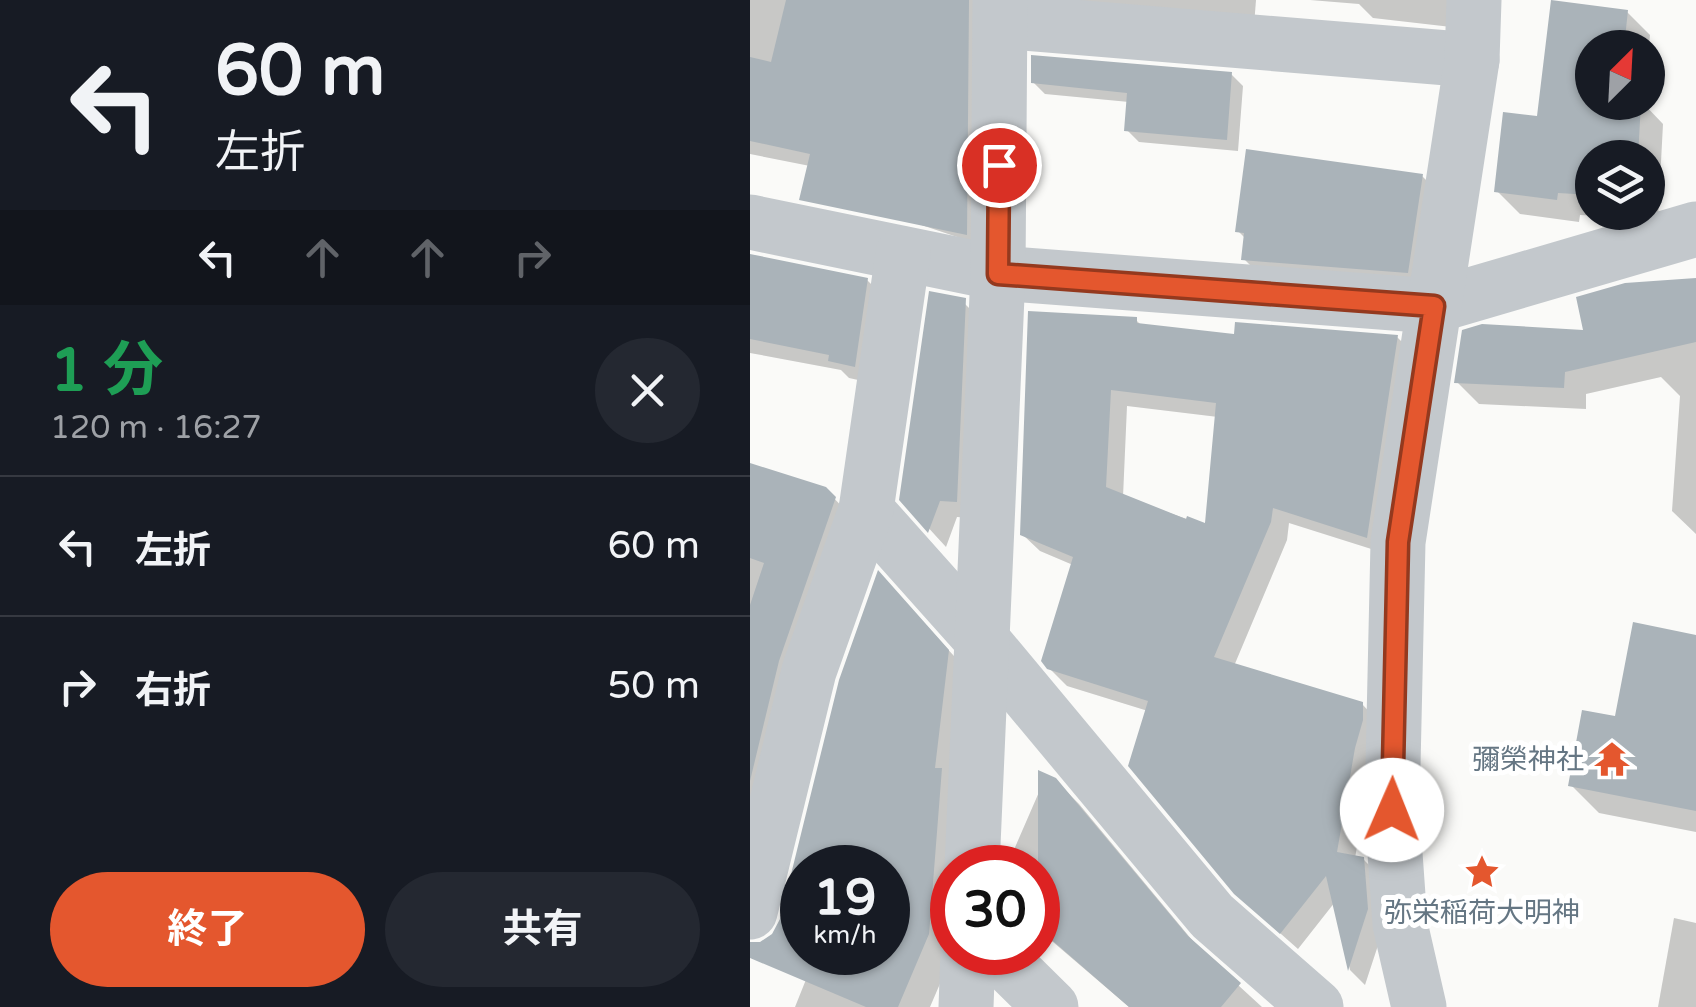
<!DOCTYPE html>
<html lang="ja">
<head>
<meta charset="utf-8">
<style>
	body { margin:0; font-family:"Varela Round","Noto Sans JP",sans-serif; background:#242831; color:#f1f3f6; height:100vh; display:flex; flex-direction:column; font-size:38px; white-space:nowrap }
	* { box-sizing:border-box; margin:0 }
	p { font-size:32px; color:#9ea1a6 }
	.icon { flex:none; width:55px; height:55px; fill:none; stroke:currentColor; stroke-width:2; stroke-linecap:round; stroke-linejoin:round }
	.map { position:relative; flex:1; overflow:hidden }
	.side { display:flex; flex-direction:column; background:#171b24; width:750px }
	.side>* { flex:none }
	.hud { background:#171b24; color:#f1f3f6; overflow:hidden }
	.needle { width:65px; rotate:24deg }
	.controls { position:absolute; left:825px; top:30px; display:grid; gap:20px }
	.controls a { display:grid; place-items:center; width:90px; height:90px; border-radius:50%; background:#171b24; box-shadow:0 2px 8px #0004; font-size:50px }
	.speed { position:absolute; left:30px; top:845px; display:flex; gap:20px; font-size:50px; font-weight:700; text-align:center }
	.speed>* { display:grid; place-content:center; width:130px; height:130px; border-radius:50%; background:#171b24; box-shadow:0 2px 8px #0004; line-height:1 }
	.speed small { font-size:25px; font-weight:400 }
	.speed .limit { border:15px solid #d22; background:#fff; color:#111 }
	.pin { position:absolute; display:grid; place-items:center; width:85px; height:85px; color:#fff; margin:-42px; border:5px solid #fff; border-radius:50%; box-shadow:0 2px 10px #0007 }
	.me { position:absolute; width:110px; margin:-55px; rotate:1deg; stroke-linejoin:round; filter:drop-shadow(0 0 8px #0008) }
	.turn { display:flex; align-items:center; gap:35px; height:210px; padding:0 50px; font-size:45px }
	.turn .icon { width:130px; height:130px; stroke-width:2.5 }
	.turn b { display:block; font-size:70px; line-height:85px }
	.lanes { display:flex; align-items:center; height:95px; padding:0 50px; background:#0003; justify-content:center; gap:50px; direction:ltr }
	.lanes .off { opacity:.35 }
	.round { display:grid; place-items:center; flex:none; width:105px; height:105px; border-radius:52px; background:#242831 }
	.head { display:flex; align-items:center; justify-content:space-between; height:170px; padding:0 50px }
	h1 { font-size:60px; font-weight:700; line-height:75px; color:#1e9e55 }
	.cta { display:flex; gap:20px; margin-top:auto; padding:20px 50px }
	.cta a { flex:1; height:115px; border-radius:60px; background:#e4572e; color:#fff; font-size:40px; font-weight:700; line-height:115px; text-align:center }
	.cta a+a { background:#242831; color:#f1f3f6 }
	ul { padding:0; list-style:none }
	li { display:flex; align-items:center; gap:30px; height:140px; padding:0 50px; border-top:2px solid #363941 }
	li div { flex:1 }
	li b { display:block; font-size:38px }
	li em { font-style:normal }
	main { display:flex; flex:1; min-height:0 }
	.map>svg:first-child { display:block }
	.shadow { fill:#0003; fill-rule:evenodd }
	.building { fill:#aab3b9; fill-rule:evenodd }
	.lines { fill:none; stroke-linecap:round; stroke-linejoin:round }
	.minor { stroke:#c3c8cc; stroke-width:55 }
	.route-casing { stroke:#94391e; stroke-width:25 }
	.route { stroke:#e4572e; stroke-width:18 }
	.labels { text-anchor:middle; stroke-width:10; stroke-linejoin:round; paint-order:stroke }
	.poi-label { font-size:28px; fill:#657683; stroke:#fff; text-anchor:end }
</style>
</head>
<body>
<main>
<section class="side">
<div class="hud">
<div class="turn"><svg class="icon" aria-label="left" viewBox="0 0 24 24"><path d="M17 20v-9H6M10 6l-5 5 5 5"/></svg><div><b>60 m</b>左折</div></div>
<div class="lanes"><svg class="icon" aria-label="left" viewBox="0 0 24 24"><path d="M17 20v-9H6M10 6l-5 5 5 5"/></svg><svg class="icon off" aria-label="ahead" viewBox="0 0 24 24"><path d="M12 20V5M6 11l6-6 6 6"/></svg><svg class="icon off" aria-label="ahead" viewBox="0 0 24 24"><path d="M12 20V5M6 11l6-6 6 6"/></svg><svg class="icon off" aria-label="right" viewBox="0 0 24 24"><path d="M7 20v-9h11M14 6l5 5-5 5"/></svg></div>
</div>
<div class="head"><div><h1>1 分</h1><p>120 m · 16:27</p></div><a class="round"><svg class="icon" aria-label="close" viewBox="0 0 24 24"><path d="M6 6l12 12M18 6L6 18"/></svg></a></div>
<ul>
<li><svg class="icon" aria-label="left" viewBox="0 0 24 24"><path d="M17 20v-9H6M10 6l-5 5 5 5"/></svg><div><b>左折</b></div><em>60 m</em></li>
<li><svg class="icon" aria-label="right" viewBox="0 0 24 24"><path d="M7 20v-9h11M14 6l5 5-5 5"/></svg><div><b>右折</b></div><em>50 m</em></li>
</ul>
<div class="cta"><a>終了</a><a>共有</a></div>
</section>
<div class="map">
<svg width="946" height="1007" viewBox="0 0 946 1007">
	<rect width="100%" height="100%" fill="#fafaf8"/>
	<!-- shadow -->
	<g class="shadow">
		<polygon points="0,0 243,0 234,246 76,193 60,166 0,154"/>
		<polygon points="291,0 506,0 504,26"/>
		<polygon points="560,0 715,0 710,28 623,18 609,4"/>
		<path d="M 804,3 L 877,12 L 900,35 L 898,56 L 898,48 L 842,48 L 842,102 L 892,102 L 913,124 L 908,219 L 830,215 L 829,222 L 770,214 L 747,191 L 790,119 ZM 842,158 L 898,158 L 898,212 L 842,212 Z"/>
		<polygon points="481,74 493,86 488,151 389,142 377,130 379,102 295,94 283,82"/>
		<polygon points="672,176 690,194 675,289 512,277 494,259 496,239 488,231"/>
		<polygon points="0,256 117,280 135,298 122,383 99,378 91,370 0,353"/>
		<polygon points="946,280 946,534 922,511 930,396 911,377 836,394 836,409 729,404 707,382 836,332"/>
		<polygon points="214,303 232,321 223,518 207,517 196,547 152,499"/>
		<path d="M 386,320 L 392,326 L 486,336 L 647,337 L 664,354 L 634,553 L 539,523 L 537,540 L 484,666 L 612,704 L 629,722 L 605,858 L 613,859 L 630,876 L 634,927 L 615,985 L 600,970 L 585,902 L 548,949 L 505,911 L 398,711 L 317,686 L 299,668 L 323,565 L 290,551 L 272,534 ZM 377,406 L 468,417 L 457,526 L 373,497 Z"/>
		<polygon points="0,466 75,489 106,521 0,888"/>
		<polygon points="150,596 221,675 202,868 201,958 180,1007 45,1007 67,952 138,952 138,868 52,868 52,943 32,922"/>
		<polygon points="946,670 946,832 849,813 821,785 867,719"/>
		<polygon points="296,776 305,780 329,804 452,952 512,1007 379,1007 303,942 288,935 288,868 256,868"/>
		<polygon points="924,918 946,923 946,1007 908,1007"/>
	</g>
	<!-- building -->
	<g class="building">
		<polygon points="36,0 219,0 217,235 49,200 60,154 0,141 0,57 21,62"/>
		<polygon points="801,0 878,10 874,48 842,48 842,102 891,102 888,158 842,158 842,195 808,193 807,200 744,192 753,112 787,116"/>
		<polygon points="281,55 482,72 477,140 374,131 377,93 281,83"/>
		<polygon points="496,149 673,174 658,273 491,260 494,233 485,232"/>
		<polygon points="0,254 118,278 105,367 78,361 79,355 0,339"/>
		<polygon points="946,278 946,342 815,372 814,388 704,383 712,330 732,324 833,330 826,297 875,283"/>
		<polygon points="179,291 216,298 207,502 190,501 178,533 149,500"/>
		<path d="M 278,311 L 387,317 L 387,323 L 484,334 L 485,322 L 648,335 L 617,538 L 523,508 L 521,522 L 464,657 L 613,702 L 613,720 L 605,748 L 587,852 L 614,857 L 618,909 L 598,971 L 576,876 L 530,934 L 484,894 L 378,766 L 398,701 L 297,669 L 291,661 L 323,557 L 270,535 ZM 361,390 L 466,403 L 455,523 L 437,516 L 436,519 L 356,487 Z"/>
		<polygon points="0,463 76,487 86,497 29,661 0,781 0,605 14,563 0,558"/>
		<path d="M 128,570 L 199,650 L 185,768 L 192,768 L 179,934 L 148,1007 L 116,1007 L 0,958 L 0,942 L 10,942 L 22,934 L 30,919 L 89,680 ZM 52,868 L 138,868 L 138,952 L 52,952 Z"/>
		<polygon points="883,622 946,635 946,811 818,786 832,710 865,716"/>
		<polygon points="288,770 306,778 438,936 491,983 471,1007 379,1007 288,928"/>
	</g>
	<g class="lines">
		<!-- minor -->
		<g class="minor">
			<polyline points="250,21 722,60"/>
			<polyline points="0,222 248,273 683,306 946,229"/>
			<polyline points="116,510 232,640 462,916 566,1007"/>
			<polyline points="222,868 248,273 250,0"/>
			<polyline points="0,912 59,671 116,510 153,254"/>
			<polyline points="245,952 301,1007"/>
			<polyline points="216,1007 218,952"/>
			<polyline points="669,1007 650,924 642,811 648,542 722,60 724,0"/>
		</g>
	</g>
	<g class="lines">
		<defs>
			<polyline id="route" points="249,165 248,274 684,306 648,542 642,810"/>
		</defs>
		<!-- route casing -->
		<use href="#route" class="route-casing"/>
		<!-- route -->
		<use href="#route" class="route"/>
	</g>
	<!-- icons -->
	<defs>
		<symbol id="temple-bare" viewBox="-9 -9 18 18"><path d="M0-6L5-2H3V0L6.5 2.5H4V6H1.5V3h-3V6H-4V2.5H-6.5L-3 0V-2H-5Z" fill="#e4572e" stroke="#fff" stroke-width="2.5" paint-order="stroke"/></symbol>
		<symbol id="sight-bare" viewBox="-9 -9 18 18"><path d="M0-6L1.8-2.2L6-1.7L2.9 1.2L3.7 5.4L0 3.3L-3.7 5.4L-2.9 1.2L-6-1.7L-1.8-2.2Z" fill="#e4572e" stroke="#fff" stroke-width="2.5" paint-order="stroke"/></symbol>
	</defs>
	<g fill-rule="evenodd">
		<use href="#temple-bare" x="837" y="734" width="50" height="50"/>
		<use href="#sight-bare" x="707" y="847" width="50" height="50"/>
	</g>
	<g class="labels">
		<!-- poi labels -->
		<g class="poi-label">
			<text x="834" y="769">彌榮神社</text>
			<text x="732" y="922" text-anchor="middle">弥栄稲荷大明神</text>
		</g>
	</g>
</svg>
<div class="controls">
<a><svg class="needle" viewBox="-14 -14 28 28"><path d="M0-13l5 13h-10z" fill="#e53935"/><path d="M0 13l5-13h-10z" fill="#9ea1a6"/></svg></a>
<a><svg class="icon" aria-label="layers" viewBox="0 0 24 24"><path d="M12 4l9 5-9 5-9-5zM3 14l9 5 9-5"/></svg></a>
</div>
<div class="speed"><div>19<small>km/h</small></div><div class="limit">30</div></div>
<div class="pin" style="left:249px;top:165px;background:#d93025"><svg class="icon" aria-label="arrive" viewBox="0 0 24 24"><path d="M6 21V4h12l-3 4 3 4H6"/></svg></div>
<svg class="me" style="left:642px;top:810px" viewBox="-20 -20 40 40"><circle r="19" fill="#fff"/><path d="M0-13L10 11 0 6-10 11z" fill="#e4572e"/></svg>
</div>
</main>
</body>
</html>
